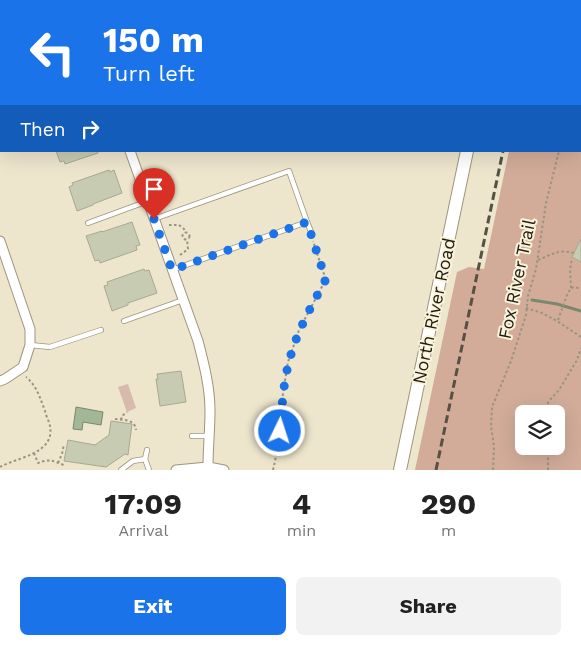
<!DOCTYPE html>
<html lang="en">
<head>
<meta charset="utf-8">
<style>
	body { margin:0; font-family:"Work Sans",sans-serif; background:#f2f2f2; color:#222; height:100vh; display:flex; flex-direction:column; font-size:19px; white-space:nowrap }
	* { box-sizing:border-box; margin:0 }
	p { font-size:16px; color:#767676 }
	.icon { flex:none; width:28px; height:28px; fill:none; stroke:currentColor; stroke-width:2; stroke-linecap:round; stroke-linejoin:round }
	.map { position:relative; height:470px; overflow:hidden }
	.sheet { display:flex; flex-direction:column; background:#fff; flex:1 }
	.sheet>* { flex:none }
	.banner { position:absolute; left:0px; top:0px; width:581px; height:152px; box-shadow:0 5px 20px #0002; background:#1a73e8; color:#fff; overflow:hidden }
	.tools { position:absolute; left:515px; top:405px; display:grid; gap:10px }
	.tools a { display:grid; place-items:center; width:50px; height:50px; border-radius:8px; background:#fff; box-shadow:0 5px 20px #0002; font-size:25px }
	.pin { position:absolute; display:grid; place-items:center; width:42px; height:42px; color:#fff; margin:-51px -21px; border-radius:50% 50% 50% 0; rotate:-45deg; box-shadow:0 0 5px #0007 }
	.pin .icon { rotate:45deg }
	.me { position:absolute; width:55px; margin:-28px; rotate:4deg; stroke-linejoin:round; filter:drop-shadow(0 0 4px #0008) }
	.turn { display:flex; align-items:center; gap:18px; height:105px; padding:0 20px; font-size:22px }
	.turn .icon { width:65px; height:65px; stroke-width:2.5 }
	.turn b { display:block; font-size:35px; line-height:42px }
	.then { display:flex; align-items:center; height:48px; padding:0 20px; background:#0003; gap:10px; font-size:19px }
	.eta { display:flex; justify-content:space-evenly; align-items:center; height:85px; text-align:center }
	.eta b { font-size:30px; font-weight:700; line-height:35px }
	.button { display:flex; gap:10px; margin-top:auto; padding:10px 20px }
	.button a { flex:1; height:58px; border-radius:8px; background:#1a73e8; color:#fff; font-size:20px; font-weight:700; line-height:58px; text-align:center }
	.button a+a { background:#f2f2f2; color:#222 }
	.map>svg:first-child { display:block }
	.green { fill:#d7baac }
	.forest { fill:#d2ac99; fill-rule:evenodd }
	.water { fill:#a1b795; stroke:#7a886e }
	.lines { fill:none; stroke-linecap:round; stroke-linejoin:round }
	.stream { stroke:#7a886e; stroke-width:3 }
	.building { fill:#c7cbb2; stroke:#a6aa92 }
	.lane-casing { stroke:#9d957e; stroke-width:6 }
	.street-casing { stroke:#9d957e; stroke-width:11 }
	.secondary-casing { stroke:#9d957e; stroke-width:14 }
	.path { stroke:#999381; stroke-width:2; stroke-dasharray:2.5 2.5; stroke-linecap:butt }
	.lane { stroke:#fff; stroke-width:4.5 }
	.street { stroke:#fff; stroke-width:9 }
	.secondary { stroke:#fff; stroke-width:12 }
	.rail { stroke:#555144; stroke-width:3; stroke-dasharray:8 4; stroke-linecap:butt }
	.route { stroke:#1a73e8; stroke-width:9; stroke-dasharray:0 16.2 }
	.labels { text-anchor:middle; stroke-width:4; stroke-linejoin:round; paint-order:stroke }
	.street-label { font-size:18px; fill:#1f1c14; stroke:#faf2d9 }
</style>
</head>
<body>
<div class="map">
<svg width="581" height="470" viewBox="0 0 581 470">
	<rect width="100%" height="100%" fill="#ede5cc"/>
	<!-- green -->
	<polygon class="green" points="128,384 136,408 127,412 118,387"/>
	<!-- forest -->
	<path class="forest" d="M 513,0 L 581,0 L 581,470 L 415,470 L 457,272 L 469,267 L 484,269 L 509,151 L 580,151 L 580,1 L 513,1 ZM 524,414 L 556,414 L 556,446 L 524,446 Z"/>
	<!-- water -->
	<polygon class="water" points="76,407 103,412 101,425 83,422 82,430 73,429"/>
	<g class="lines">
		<!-- stream -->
		<polyline class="stream" points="532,300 557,304 581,311"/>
	</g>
	<!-- building -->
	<g class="building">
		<polygon points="56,151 98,151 98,153 65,164 64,161 60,162"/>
		<polygon points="109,170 110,172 114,170 122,193 93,204 93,205 77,211 69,187 73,185 72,183"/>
		<polygon points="132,222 140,245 136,246 137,250 100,263 99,260 95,261 86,236 102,231 102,232"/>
		<polygon points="581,239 581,262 572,257"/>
		<polygon points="144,269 145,271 149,270 157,293 128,303 128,305 112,311 104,286 108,285 107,282"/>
		<polygon points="181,371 186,402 160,406 156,379 158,379 157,374"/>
		<polygon points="111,421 132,424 128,455 125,454 106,467 64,461 68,440 95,445 109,435"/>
	</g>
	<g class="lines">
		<defs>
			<g id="lane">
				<polyline points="252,0 253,1"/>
				<polyline points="365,0 365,1"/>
				<polyline points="154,219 289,171 307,222 172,270"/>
				<polyline points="307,222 312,234"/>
				<polyline points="88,223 148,201"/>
				<polyline points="124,321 183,300"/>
				<polyline points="30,345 50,347 101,330"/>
				<polyline points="192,436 209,436"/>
				<polyline points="145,459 149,470"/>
				<polyline points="121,470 133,461 145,459 147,450"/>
			</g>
			<g id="street">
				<polyline points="0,133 1,133"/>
				<path d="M 130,151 L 198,341 C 204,364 210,387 210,411 C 210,430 208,448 208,467 L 224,470"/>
				<polyline points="0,241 30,329 30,345 23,367 5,379 0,381"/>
				<polyline points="176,470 208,467"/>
			</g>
			<g id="secondary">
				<polyline points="499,1 499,0"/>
				<polyline points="400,470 467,151"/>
			</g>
		</defs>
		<!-- lane casing -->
		<use href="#lane" class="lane-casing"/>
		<!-- street casing -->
		<use href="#street" class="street-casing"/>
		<!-- secondary casing -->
		<use href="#secondary" class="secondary-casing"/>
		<!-- path -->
		<g class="path">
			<polyline points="562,1 563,0"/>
			<polyline points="580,66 581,66"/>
			<polyline points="169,225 179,225 184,229 185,233"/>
			<circle cx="186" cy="236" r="3.5"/>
			<polyline points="180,255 183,253 188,249 187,239"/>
			<path d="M 538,260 C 553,254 558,249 574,253"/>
			<polyline points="571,288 570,270 572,258"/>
			<polyline points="526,308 542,313 557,321 581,337"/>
			<polyline points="558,320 567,295 571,288 575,287 581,289"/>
			<polyline points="548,414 548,402 559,390 577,360 581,348"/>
			<path d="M 115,419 C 123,420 135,419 136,430"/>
			<polyline points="121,420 122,416 127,412"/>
			<path d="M 34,453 L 38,463 C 51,458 52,461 64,465"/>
			<polyline points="58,463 62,454 64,444"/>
			<path d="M 0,467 C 18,457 55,454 50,426 C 49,421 46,416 45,411 C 40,398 37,386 26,377"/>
			<polyline points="273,470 279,443 283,393 288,362 299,330 325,281 324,274 313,241"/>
			<polyline points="493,470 494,447 491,426 492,407 511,361 526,315 528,296 536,269 546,203 559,151"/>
			<polyline points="548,470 548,456 552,446"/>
		</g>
		<!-- lane -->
		<use href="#lane" class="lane"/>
		<!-- street -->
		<use href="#street" class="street"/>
		<!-- secondary -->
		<use href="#secondary" class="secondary"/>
		<!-- rail -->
		<g class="rail">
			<polyline points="534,1 535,0"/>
			<polyline points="436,470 503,151"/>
		</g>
	</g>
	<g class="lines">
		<!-- route -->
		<path class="route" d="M 154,219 L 172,270 L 307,222 L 324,274 L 325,281 C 311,307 296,333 289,362 C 283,384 282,408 280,431"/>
	</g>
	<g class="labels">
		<!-- street labels -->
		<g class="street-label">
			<text transform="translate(517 279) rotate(-78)" y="6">Fox River Trail</text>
			<text transform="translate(434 311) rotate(-78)" y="6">North River Road</text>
		</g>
	</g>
</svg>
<div class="tools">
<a><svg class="icon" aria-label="layers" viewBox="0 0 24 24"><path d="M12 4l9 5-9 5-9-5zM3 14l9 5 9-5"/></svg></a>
</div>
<div class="pin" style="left:154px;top:219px;background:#d93025"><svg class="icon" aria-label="arrive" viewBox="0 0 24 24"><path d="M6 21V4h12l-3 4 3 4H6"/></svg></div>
<svg class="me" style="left:280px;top:431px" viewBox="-20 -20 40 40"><circle r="17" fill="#1a73e8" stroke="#fff" stroke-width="3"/><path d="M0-11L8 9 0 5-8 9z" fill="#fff"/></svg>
<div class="banner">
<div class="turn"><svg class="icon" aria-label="left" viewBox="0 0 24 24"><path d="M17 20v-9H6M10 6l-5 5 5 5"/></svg><div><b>150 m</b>Turn left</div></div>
<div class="then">Then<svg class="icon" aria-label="right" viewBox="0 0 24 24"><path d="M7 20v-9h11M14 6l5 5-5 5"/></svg></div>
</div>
</div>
<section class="sheet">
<div class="eta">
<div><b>17:09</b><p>Arrival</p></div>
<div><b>4</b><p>min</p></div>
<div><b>290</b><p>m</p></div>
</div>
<div class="button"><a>Exit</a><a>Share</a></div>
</section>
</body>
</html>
